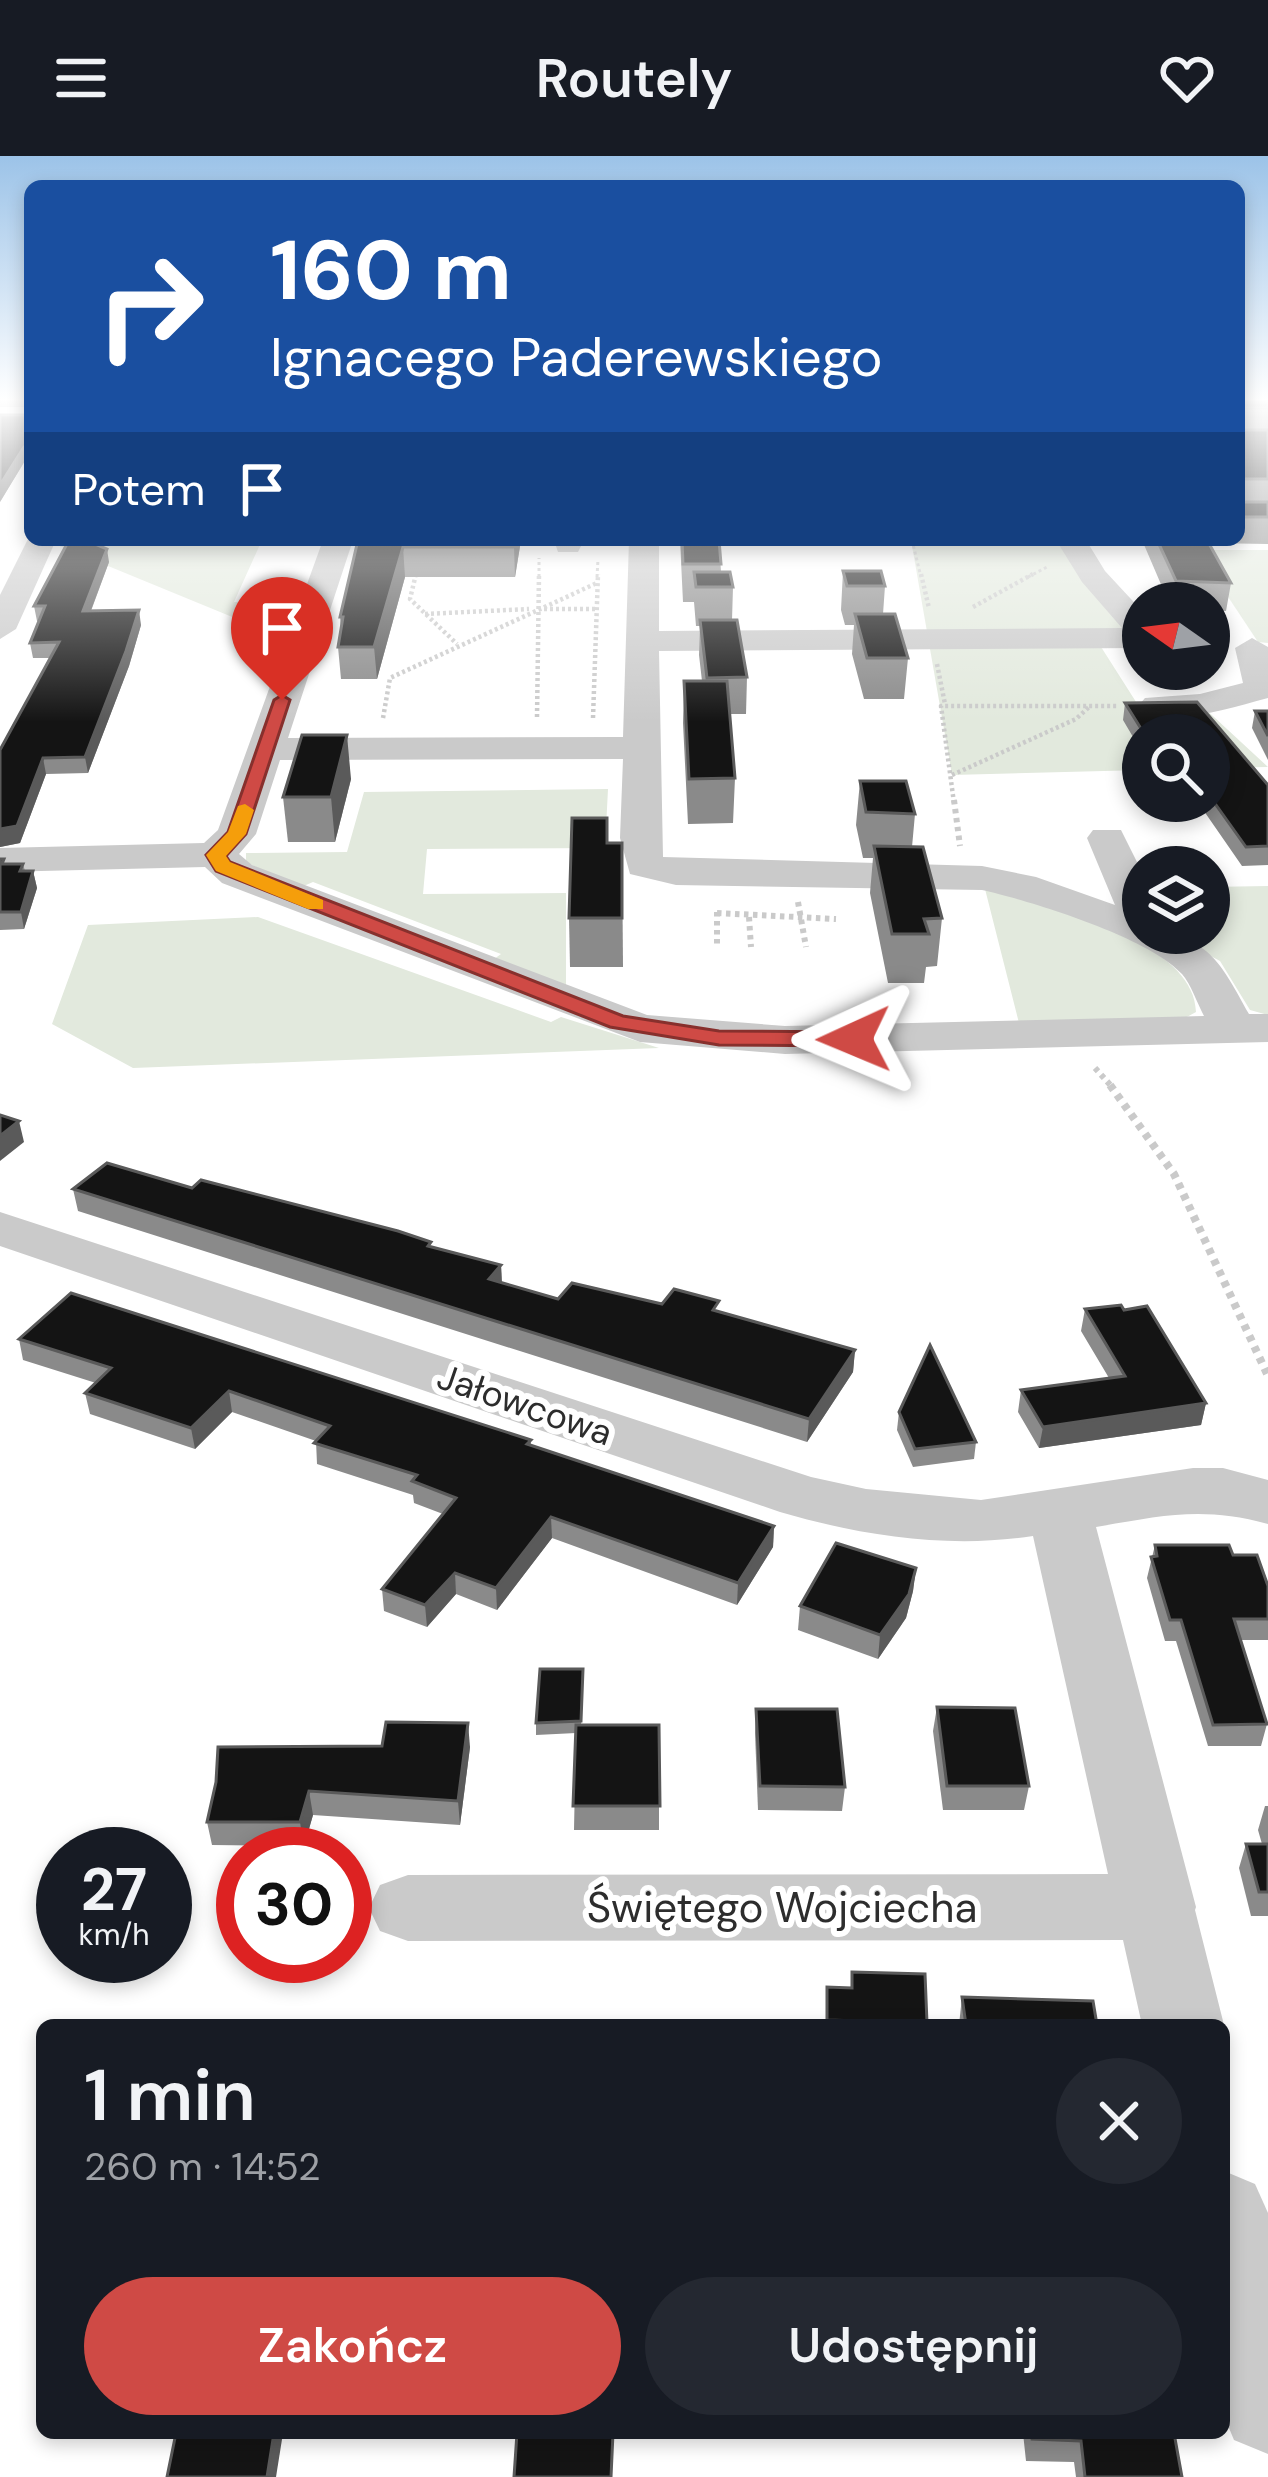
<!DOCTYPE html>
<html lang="pl">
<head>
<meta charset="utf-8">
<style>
	body { margin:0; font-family:"DM Sans",sans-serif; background:#242831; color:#f1f3f6; height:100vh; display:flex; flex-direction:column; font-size:45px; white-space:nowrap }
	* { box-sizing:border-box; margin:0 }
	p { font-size:39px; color:#9ea1a6 }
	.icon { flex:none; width:66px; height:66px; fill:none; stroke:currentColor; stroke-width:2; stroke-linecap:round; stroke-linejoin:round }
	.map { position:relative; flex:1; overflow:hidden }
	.sheet { position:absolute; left:36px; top:1863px; width:1194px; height:420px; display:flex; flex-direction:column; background:#171b24; border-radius:18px; box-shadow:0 6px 18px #0003 }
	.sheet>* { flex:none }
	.top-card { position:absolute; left:24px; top:24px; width:1221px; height:366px; border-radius:18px; box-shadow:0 6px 18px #0003; background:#1a4fa0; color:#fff; overflow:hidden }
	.needle { width:78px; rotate:284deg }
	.tools { position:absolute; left:1122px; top:426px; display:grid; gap:24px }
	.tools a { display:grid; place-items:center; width:108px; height:108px; border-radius:50%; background:#171b24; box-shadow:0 6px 18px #0003; font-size:60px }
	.speed { position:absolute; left:36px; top:1671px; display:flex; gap:24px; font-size:60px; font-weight:700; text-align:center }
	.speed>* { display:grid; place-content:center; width:156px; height:156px; border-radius:50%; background:#171b24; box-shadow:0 6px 18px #0003; line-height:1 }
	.speed small { font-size:30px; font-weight:400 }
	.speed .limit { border:18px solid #d22; background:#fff; color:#111 }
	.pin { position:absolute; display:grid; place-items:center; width:102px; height:102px; color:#fff; margin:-123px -51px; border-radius:50% 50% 50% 0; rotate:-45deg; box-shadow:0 0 12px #0007 }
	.pin .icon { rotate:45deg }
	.me { position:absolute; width:132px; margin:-66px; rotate:269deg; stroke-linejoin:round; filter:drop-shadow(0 0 9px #0008) }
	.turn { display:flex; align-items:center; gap:42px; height:252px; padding:0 48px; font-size:54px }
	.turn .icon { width:156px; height:156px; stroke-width:2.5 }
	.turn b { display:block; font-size:84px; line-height:102px }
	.then { display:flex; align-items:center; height:114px; padding:0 48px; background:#0003; gap:24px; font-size:45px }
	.round { display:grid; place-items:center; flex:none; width:126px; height:126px; border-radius:63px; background:#242831 }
	.head { display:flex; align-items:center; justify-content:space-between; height:204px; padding:0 48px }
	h1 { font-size:72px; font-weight:600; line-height:90px }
	.cta { display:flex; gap:24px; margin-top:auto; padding:24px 48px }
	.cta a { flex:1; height:138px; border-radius:72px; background:#cf4a45; color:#fff; font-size:48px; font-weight:600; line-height:138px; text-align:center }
	.cta a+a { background:#242831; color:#f1f3f6 }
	header { display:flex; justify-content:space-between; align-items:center; height:156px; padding:0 48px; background:#171b24; font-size:54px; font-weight:600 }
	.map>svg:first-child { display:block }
	.green { fill:#e2e9dd }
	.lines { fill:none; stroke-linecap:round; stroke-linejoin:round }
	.path-far3 { stroke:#cacaca; stroke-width:3; stroke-dasharray:3 3; stroke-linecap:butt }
	.path-far2 { stroke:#cacaca; stroke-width:4.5; stroke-dasharray:3 3; stroke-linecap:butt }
	.path-far1 { stroke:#cacaca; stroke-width:6; stroke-dasharray:4.5 4.5; stroke-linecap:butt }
	.path { stroke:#cacaca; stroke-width:8; stroke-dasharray:6 6; stroke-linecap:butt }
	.minor { fill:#cacaca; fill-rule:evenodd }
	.wall { fill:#8a8a8a }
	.shaded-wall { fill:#5a5a5a }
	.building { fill:#141414; stroke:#5a5a5a; stroke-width:3 }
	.route { fill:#cf4a45; stroke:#87302d; stroke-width:3 }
	.slow { fill:#f59e0b }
	.labels { text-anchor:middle; stroke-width:12; stroke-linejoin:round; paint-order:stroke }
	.street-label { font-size:36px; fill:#2d2d2d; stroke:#fff }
	.near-street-label { font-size:42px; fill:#2d2d2d; stroke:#fff }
</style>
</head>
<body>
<header><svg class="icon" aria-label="menu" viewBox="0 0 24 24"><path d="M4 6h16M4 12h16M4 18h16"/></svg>Routely<svg class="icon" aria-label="heart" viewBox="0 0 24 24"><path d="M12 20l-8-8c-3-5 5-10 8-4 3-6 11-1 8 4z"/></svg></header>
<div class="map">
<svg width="1268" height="2321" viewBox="0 0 1268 2321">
	<rect width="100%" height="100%" fill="#fff"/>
	<!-- green -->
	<g class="green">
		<polygon points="59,384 262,384 234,446 287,446 276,479 57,389"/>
		<polygon points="911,384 1071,384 1143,476 1096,483 1138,549 1201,549 1268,611 1209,612 1209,579 1143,579 1143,614 952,619"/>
		<polygon points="1197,394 1268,394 1268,487 1258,486"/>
		<polygon points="608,633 605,692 427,693 423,738 566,737 566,833 490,806 501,798 313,726 299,732 246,706 246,697 347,696 364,636"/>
		<polygon points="1268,730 1268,859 1250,854 1220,805 1168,777 1209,777 1209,731"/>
		<path d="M 985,733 C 1042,747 1195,784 1196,856 L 1185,862 L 1019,867 Z"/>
		<polygon points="258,761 551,866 561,861 659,892 133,912 52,868 88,769"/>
	</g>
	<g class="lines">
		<!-- path-far3 -->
		<g class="path-far3">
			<polyline points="912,384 921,421"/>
			<polyline points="84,387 303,384"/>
			<polyline points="415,421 417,415"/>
			<polyline points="539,421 539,402"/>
			<polyline points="597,421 598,403"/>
			<polyline points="1028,421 1049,410"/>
		</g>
		<!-- path-far2 -->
		<g class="path-far2">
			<polyline points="416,418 410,443 457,488"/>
			<polyline points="921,418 929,452"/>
			<polyline points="973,451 1033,418"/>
			<polyline points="544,453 596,453"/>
			<polyline points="425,458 529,453"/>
			<polyline points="937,508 945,548"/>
			<polyline points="537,561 539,418"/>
			<polyline points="383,562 390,522 597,427"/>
			<polyline points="593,562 598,418"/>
			<polyline points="952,619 1076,563 1089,551"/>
			<polyline points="954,647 941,550 1119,550"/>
		</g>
		<!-- path-far1 -->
		<g class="path-far1">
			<polyline points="954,644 960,690"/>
			<polyline points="798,746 806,791"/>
			<polyline points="717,756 717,790"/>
			<polyline points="717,757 836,763"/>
			<polyline points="749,761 751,791"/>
			<polyline points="1095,912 1113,932"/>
		</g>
		<!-- path -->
		<polyline class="path" points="1110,929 1174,1018 1268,1220"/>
		<!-- minor -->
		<g class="minor">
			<polygon points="30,379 30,384 56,384 16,473 0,483 0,439"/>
			<path d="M 323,384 L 353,384 L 288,582 L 623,581 L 629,384 L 659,384 L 659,475 L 1122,472 L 1082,426 L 1056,384 L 1086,384 L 1105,415 L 1143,456 L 1143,492 L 659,495 L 663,701 L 982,710 L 1036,721 L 1115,749 L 1087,682 L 1093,674 L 1121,674 L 1143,718 L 1143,777 C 1208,777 1220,806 1249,858 L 1268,858 L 1268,886 L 785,898 L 640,886 L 222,727 L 205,711 L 0,716 L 0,692 L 204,687 L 218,674 ZM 623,603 L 620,682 L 630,718 L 676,729 L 982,734 C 1031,745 1148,781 1182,818 C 1191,828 1197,847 1204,860 L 785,870 L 647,859 L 252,709 L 239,698 L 256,678 L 280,604 Z"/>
			<polygon points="554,384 584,384 578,396 558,396"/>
			<path d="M 1252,482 L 1268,491 L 1268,542 C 1227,553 1187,567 1145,556 L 1139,549 L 1145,542 L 1200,538 L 1243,527 L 1235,492 Z"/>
			<path d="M 0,1056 L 811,1321 L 866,1333 L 981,1344 L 1193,1312 L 1223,1312 L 1268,1324 L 1268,1368 C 1201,1350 1162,1360 1096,1371 L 1196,1751 L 1195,1754 L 1224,1869 L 1142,1869 L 1123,1784 L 408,1785 L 380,1775 L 369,1752 L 380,1729 L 408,1719 L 1108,1718 L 1033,1380 C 949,1393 862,1380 780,1356 L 0,1090 Z"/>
			<polygon points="1224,2015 1255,2028 1268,2057 1268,2298 1234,2284 1224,2260"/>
		</g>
	</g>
	<!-- wall -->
	<g class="wall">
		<rect x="0" y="241" width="30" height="10"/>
		<polygon points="1239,241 1268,241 1268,388 1209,387 1231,427 1226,455 1209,454 1209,447 1169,447 1142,384 1239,384"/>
		<polygon points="30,259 30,303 26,303 0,346"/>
		<polygon points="358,384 521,384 515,421 405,421 377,523 341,523 338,491 341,476 340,461"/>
		<polygon points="680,384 719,384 721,416 733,431 732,464 747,521 746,558 729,558 735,622 733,667 688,668 683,567 684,525 702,525 699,499 700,470 696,470 694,446 683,446"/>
		<polygon points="109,406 91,455 141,469 129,510 88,617 46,618 20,687 0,691 0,594 51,502 33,502 30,487 39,465 37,465 34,450"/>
		<polygon points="843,415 885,430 883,458 908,502 904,543 864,543 852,498 854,469 845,469 841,454"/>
		<polygon points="1197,546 1268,629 1268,709 1242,710 1197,645 1209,645 1209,579 1143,579 1143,598 1123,564 1125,547"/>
		<polygon points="1255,555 1268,555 1268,604 1252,572"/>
		<polygon points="351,623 335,686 288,686 283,641"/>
		<polygon points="860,625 915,658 912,691 942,762 937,810 926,811 924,827 888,827 870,737 873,702 863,702 856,669"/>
		<polygon points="608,687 622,687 623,811 570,811 569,762"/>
		<polygon points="0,703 5,708 23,708 25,715 33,715 37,732 24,773 0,774"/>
		<polygon points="192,1032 501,1109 502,1127 558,1143 662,1148 719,1156 855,1194 853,1216 807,1286 78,1055 73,1033"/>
		<polygon points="1085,1153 1206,1247 1201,1269 1039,1292 1018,1256 1021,1234 1109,1222 1081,1175"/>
		<polygon points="19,1183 531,1284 531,1289 774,1370 773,1391 737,1449 552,1382 497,1454 456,1438 427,1471 384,1455 382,1433 443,1358 414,1347 413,1339 317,1308 316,1285 232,1256 195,1293 90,1258 85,1237 96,1227 23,1204"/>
		<polygon points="899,1256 976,1286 974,1303 913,1311 897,1274"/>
		<polygon points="1155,1389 1233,1399 1268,1430 1268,1484 1240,1484 1267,1568 1261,1590 1208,1590 1176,1485 1165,1485 1147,1422"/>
		<polygon points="916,1412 913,1435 906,1462 878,1503 798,1474 800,1450"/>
		<polygon points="583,1525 581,1569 659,1569 659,1674 574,1674 576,1577 536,1579 536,1567"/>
		<polygon points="937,1551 1029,1630 1024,1654 943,1654 933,1575"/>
		<polygon points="756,1553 845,1631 842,1655 758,1654 755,1577"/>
		<polygon points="470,1591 460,1669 313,1659 304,1690 212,1689 207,1666 216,1626"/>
		<polygon points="1265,1650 1268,1650 1268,1760 1251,1760 1239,1712 1246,1688 1262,1688 1258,1674"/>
		<polygon points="852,1816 925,1818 926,1869 826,1869 827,1831 851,1831"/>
		<polygon points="962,1841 1097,1869 959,1869"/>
		<polygon points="1023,2277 1174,2277 1182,2321 1076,2321 1074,2306 1026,2305"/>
	</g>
	<!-- shaded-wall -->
	<g class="shaded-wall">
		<polygon points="24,291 26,303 0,346 0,329"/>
		<polygon points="515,384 521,384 515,421 514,391"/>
		<polygon points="403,391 405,421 377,523 374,491"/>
		<polygon points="107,393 109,406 85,470 83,455"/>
		<polygon points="139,454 141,469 129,510 88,617 85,601"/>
		<polygon points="347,579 351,623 335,686 331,641"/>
		<polygon points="43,602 46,618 20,687 0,691 0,673"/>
		<polygon points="33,715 37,732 24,773 21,756"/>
		<polygon points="19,965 24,986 0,1005 0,980"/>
		<polygon points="501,1109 502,1131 489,1123"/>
		<polygon points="855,1194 853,1216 807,1286 809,1263"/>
		<polygon points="229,1235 232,1256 195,1293 191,1272"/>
		<polygon points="1206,1247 1201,1269 1039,1292 1043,1271"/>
		<polygon points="551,1361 552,1382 497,1454 496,1432"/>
		<polygon points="774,1370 773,1391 737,1449 738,1427"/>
		<polygon points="916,1412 913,1435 906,1462 878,1503 880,1479"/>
		<polygon points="455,1417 456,1438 427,1471 425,1449"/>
		<polygon points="468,1567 470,1591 460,1669 458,1645"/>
		<polygon points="309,1635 313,1659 304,1690 300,1666"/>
		<polygon points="274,2277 283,2277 276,2321 267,2321"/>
	</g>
	<!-- building -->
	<g class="building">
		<polygon points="1239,241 1268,241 1268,252 1240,252 1240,274 1268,274 1268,323 1240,323 1240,346 1268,346 1268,361 1239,361"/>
		<polygon points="0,259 30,259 30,291 24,291 0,329"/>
		<polygon points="69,384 86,384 107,393 83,455 139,454 126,495 85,601 43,602 17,670 0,673 0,594 59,486 30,487 45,450 34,450"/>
		<polygon points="358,384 515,384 514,391 403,391 374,491 338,491 343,461 340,461"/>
		<polygon points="682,384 719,384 721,408 683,408"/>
		<polygon points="1157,384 1207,384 1231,427 1176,425"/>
		<polygon points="843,415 881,415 885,430 847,430"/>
		<polygon points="694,416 730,416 733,431 696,431"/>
		<polygon points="855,458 895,458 908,502 867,502"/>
		<polygon points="700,464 737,464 747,521 707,522"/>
		<polygon points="684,525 727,525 735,622 689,623"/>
		<polygon points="1197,546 1268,629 1268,690 1246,691 1209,639 1209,579 1145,579 1125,547"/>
		<polygon points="1255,555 1268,555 1268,580"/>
		<polygon points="302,579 347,579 331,641 283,641"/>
		<polygon points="860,625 906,625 915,658 866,656"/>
		<polygon points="572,662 607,662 607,687 622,687 622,762 569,762"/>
		<polygon points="874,690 923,691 942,762 924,763 929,778 892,778"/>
		<polygon points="0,703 4,703 2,708 23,708 20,715 33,715 21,756 0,756"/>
		<polygon points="0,959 19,965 0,980"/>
		<polygon points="107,1007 192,1032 201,1024 398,1075 431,1086 428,1090 501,1109 489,1123 558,1143 572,1127 662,1148 674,1133 719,1145 713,1154 855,1194 809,1263 73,1033"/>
		<polygon points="71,1137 531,1284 527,1288 774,1370 738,1427 551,1361 496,1432 455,1417 425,1449 382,1433 456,1342 412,1325 417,1319 314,1287 330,1270 229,1235 191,1272 85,1237 111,1212 19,1183"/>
		<polygon points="1121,1149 1124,1154 1147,1150 1206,1247 1043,1271 1021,1234 1125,1220 1085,1153"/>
		<polygon points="930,1189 976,1286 915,1293 899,1256"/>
		<polygon points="836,1387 916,1412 909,1438 880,1479 800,1450"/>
		<polygon points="1155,1389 1229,1389 1233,1399 1257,1399 1268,1430 1268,1463 1234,1463 1267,1568 1213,1569 1181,1464 1170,1464 1151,1401 1157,1400"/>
		<polygon points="540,1513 583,1513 581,1565 536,1567"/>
		<polygon points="937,1551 1015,1552 1029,1630 947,1630"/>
		<polygon points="756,1553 837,1553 845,1631 760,1630"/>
		<polygon points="386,1566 468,1567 458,1645 309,1635 300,1666 207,1666 216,1626 218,1591 382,1590"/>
		<polygon points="576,1569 659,1569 660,1650 573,1650"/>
		<polygon points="1246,1688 1268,1688 1268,1736 1259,1736"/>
		<polygon points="852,1816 925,1818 927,1867 827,1864 827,1831 852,1832"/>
		<polygon points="962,1841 1093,1845 1097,1869 966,1869"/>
		<polygon points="176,2277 274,2277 267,2321 167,2321"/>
		<polygon points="517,2277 613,2277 611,2321 514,2321"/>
		<polygon points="1031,2277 1174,2277 1182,2321 1085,2321 1081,2285 1032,2283"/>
	</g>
	<!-- sky -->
	<linearGradient id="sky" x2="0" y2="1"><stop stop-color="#9cc3e8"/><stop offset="0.43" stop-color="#fff"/><stop offset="1" stop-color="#fff" stop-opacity="0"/></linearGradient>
	<rect width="1268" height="566" fill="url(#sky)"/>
	<!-- route -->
	<polygon class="route" points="282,539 290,544 246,678 226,700 230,706 623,860 719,875 854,876 865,883 854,890 719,889 610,871 216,715 206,699 228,676 274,544"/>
	<!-- slow -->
	<polygon class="slow" points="245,648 254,654 246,678 226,700 230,706 323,744 323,753 308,753 216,715 206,699 228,676 238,650"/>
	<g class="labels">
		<!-- street labels -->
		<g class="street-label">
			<text transform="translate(525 1248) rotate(19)" y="13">Jałowcowa</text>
		</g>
		<!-- near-street labels -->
		<g class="near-street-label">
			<text x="782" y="1766">Świętego Wojciecha</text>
		</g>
	</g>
</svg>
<div class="tools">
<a><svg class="needle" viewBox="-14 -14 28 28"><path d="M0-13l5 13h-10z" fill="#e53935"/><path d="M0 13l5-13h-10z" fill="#9ea1a6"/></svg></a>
<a><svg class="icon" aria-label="search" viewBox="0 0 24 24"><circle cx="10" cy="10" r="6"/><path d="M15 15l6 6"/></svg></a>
<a><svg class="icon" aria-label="layers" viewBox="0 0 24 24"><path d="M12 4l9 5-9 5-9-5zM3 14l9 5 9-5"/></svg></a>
</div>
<div class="speed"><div>27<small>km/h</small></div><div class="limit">30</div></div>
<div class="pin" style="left:282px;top:544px;background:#d93025"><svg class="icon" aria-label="arrive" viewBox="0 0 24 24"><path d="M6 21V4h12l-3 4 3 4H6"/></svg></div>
<svg class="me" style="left:854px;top:883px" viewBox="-20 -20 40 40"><path d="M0-17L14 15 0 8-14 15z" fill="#cf4a45" stroke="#fff" stroke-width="4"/></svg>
<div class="top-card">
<div class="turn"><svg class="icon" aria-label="right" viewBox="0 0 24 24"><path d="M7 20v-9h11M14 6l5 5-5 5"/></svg><div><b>160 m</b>Ignacego Paderewskiego</div></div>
<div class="then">Potem<svg class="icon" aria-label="arrive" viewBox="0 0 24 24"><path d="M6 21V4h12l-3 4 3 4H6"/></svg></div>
</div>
<section class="sheet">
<div class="head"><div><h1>1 min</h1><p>260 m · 14:52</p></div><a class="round"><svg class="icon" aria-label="close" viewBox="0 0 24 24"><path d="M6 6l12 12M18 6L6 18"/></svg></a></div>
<div class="cta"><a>Zakończ</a><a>Udostępnij</a></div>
</section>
</div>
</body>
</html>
